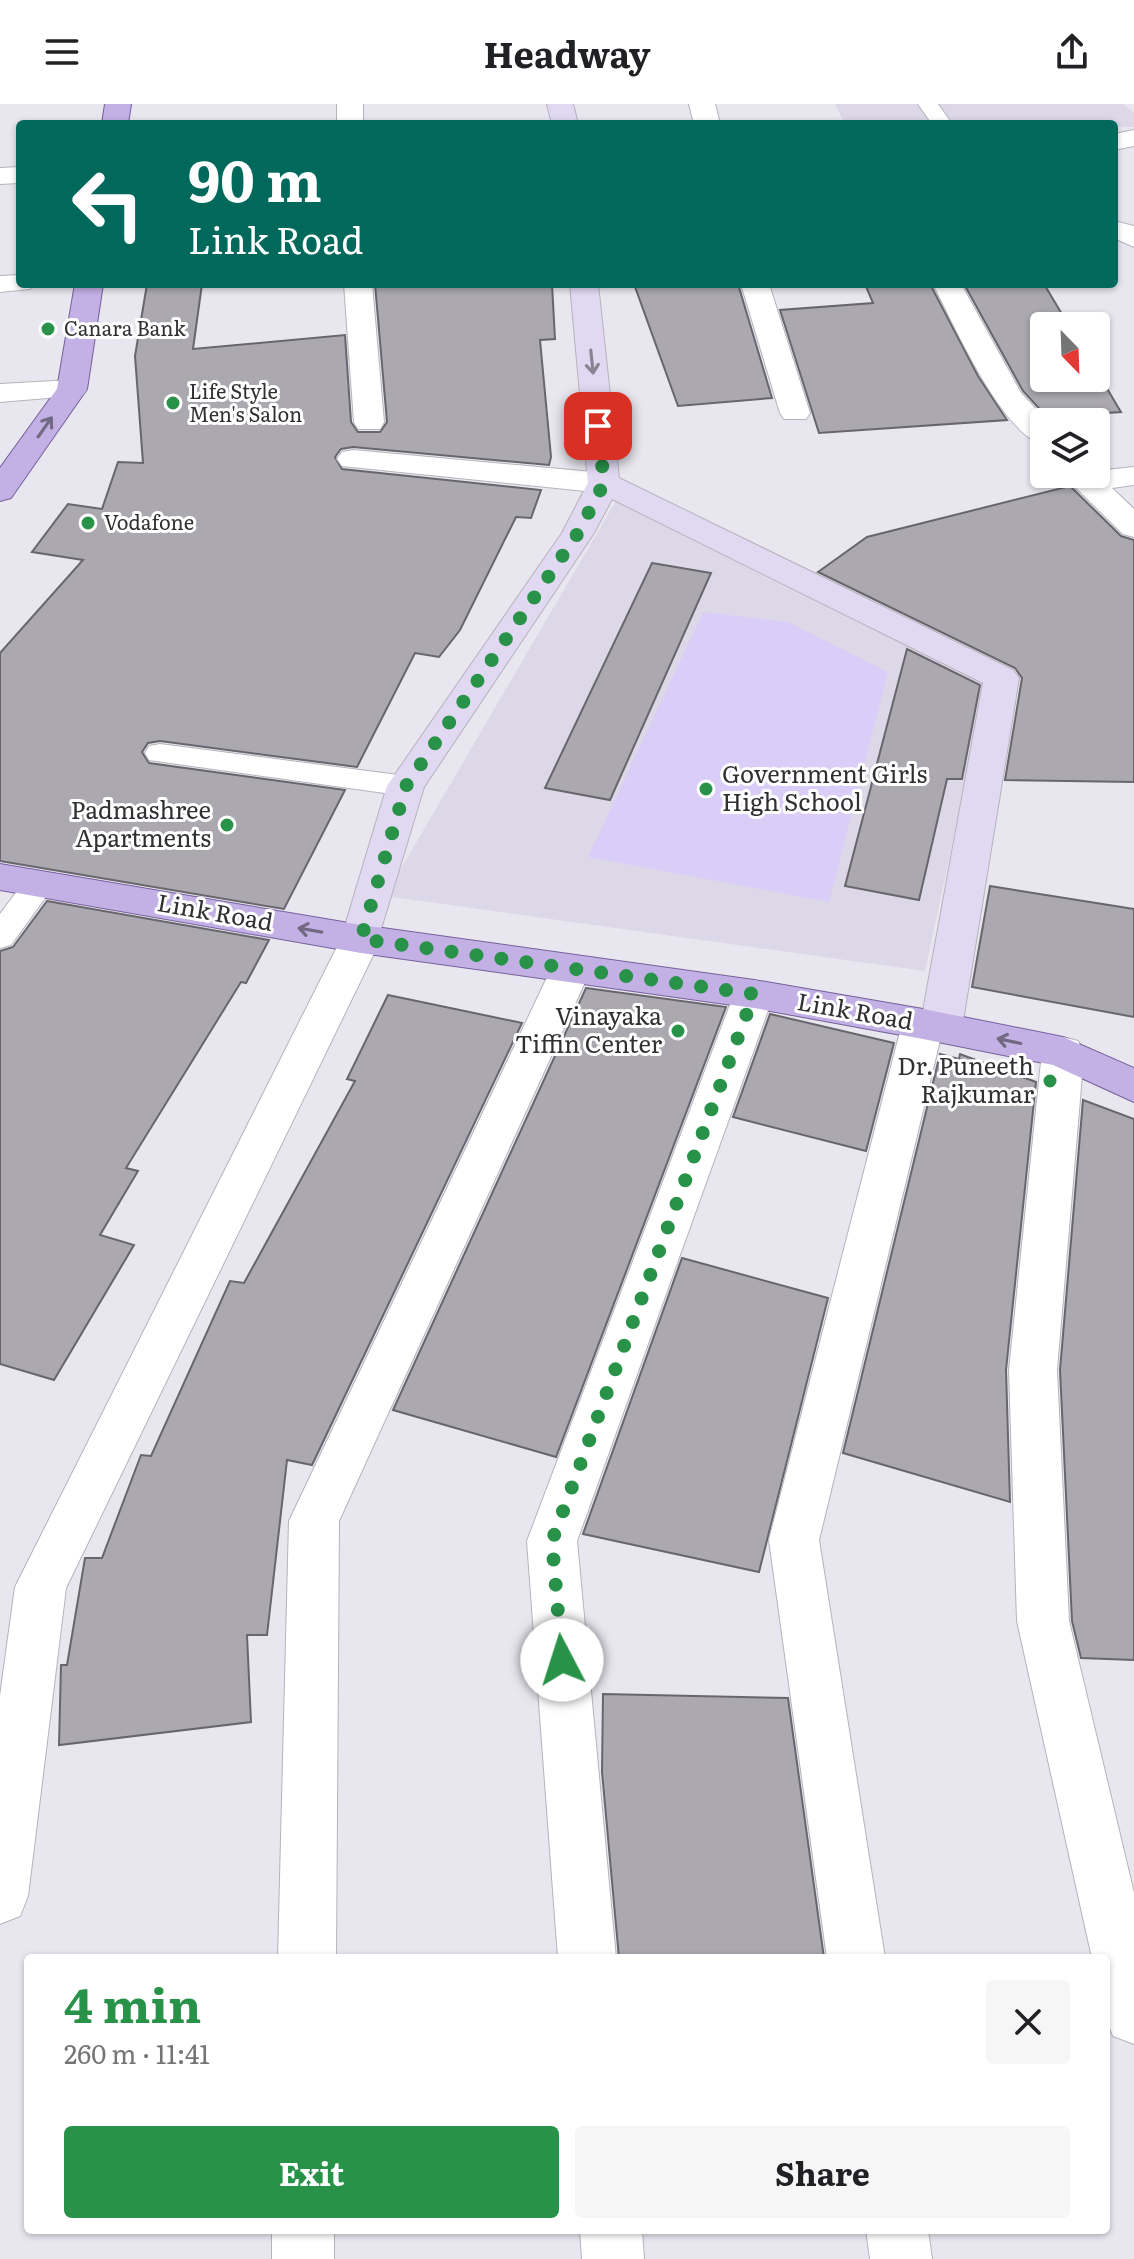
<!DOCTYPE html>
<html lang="en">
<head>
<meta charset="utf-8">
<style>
	body { margin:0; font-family:Literata,serif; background:#f6f6f6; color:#202124; height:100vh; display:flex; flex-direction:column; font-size:30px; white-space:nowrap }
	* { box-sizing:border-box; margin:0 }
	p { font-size:26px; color:#757577 }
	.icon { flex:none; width:44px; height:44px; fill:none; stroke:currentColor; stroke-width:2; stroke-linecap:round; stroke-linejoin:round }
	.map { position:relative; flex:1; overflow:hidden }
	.side { position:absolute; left:24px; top:1850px; width:1086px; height:280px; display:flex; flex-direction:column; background:#fff; border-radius:8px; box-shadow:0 2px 6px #0004 }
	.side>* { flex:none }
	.top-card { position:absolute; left:16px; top:16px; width:1102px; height:168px; border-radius:8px; box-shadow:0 2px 6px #0004; background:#00695c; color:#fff; overflow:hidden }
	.needle { width:52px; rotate:157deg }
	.buttons { position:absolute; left:1030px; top:208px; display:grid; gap:16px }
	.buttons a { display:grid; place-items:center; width:80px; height:80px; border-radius:8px; background:#fff; box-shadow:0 2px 6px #0004; font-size:40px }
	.pin { position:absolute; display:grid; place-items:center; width:68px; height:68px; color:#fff; margin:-34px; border-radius:16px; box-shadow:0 4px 12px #0006 }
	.me { position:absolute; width:88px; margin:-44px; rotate:355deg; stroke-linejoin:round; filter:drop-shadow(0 0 6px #0008) }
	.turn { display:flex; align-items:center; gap:28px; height:168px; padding:0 40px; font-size:36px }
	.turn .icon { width:104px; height:104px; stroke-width:2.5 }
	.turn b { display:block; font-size:56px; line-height:68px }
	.round { display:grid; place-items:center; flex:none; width:84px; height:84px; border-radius:8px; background:#f6f6f6 }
	.headline { display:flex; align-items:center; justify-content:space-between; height:136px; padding:0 40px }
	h1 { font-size:48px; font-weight:700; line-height:60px; color:#299249 }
	.button { display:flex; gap:16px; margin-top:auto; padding:16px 40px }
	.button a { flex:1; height:92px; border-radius:8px; background:#299249; color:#fff; font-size:32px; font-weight:700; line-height:92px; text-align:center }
	.button a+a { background:#f6f6f6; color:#202124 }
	header { display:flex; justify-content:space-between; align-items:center; height:104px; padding:0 40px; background:#fff; font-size:36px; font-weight:700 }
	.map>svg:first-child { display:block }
	.built { fill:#ddd8e8 }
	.green { fill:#dacdf7 }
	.building { fill:#aba8b0; stroke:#68666d; stroke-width:2 }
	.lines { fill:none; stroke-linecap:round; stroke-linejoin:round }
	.lane-casing { stroke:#b6b3bc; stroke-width:2 }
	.street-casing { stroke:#b6b3bc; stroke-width:2 }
	.secondary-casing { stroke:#b6b3bc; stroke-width:2 }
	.primary-casing { stroke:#76619a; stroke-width:2 }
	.lane { fill:#fff; fill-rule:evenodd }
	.street { fill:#fff; fill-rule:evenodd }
	.secondary { fill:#e1d8f2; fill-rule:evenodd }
	.primary { fill:#c3b0e4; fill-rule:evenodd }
	.oneway { stroke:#888492 }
	.oneway2 { stroke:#726982 }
	.route { stroke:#299249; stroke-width:14; stroke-dasharray:0 25.2 }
	.poi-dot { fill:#299249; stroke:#fff; stroke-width:3 }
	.labels { text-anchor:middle; stroke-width:6; stroke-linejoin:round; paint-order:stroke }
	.far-poi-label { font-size:20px; fill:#302f32; stroke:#fff; text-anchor:start }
	.poi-label { font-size:24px; fill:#302f32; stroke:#fff; text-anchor:end }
	.street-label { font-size:24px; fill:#302f32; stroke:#fff }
</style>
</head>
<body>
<header><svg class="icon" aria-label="menu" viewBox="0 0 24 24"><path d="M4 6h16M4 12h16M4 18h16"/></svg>Headway<svg class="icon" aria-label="share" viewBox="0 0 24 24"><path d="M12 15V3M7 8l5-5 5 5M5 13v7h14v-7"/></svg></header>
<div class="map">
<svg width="1134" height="2155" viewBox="0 0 1134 2155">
	<rect width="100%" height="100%" fill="#e8e6ef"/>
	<!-- built -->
	<g class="built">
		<polygon points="835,0 1123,0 1134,9 1134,23 845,20"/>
		<polygon points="617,395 987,578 925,867 385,792"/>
	</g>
	<!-- green -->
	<polygon class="green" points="703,508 788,518 888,568 829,798 588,753"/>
	<!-- building -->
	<g class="building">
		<polygon points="147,180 202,180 193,245 345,231 351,318 358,328 380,328 387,318 375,180 552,180 555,235 540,236 551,353 549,361 353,343 341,345 335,353 342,365 541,386 531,414 516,413 460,526 439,553 415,549 357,663 160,637 148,639 142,648 149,659 345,686 284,805 0,757 0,549 83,456 32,448 68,400 102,405 118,358 143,359 135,252"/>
		<polygon points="634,180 738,180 772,294 678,302"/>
		<polygon points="865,180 930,180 978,272 1007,316 819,329 780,206 873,199"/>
		<polygon points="964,180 1044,180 1069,222 1044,222 1044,274 1096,274 1096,266 1121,308 1047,313 1023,287"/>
		<polygon points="1070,382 1121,432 1134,436 1134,678 1005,676 1022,574 1015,564 818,468 867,433"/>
		<polygon points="652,459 711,469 610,696 545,684"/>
		<polygon points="907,545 980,581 962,675 947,675 919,796 845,782"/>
		<polygon points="990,782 1134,805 1134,913 972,883"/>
		<polygon points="47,797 269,836 246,879 241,878 126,1064 138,1067 100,1131 134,1141 54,1276 0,1260 0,847 13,843"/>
		<polygon points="586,884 726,903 556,1353 393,1306"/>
		<polygon points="388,891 522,919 312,1361 287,1356 267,1531 247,1531 251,1618 59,1641 61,1561 67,1561 85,1454 102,1454 141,1351 151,1352 230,1177 244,1179 355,977 347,975"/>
		<polygon points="770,910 894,939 866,1047 733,1013"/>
		<polygon points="940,950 959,955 960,950 1036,978 1006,1266 1010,1398 843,1349"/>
		<polygon points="1083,996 1134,1015 1134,1556 1081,1554 1072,1517 1060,1266"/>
		<polygon points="682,1154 828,1194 759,1468 583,1430"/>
		<polygon points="603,1590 788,1594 824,1854 619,1854 602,1668"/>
	</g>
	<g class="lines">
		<defs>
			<g id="lane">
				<polygon points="918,0 938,0 952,20 932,20"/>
				<polygon points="160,640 406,672 417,675 421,682 417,689 406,692 149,656 145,649 149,642"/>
				<polygon points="40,768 51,771 56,779 11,841 0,844 0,810 29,771"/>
			</g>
			<g id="street">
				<rect x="337" y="0" width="26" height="20"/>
				<polygon points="689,0 715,0 720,20 694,20"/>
				<polygon points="1134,26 1134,42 1114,46 1114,30"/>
				<polygon points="20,63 20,79 0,80 0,64"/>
				<polygon points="1114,117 1134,122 1134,143 1114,134"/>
				<polygon points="20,171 20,180 33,180 30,185 0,188 0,172"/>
				<polygon points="344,180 372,180 384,318 380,325 358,325 354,318"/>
				<polygon points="741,180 769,180 810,309 806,315 784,315 780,309"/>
				<path d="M 933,180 L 961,180 L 1021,289 L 1048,318 L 1044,318 L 1044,341 C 1002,331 953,218 933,180 Z"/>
				<polygon points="72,276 83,279 87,285 83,291 0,298 0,280"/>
				<polygon points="353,346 604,369 615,372 620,379 615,386 604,389 342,362 337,355 342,348"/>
				<polygon points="1134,363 1134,381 1112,384 1134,405 1134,433 1123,430 1062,370 1096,370 1096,367"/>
				<polygon points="361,821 375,825 381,835 66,1484 28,1792 20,1812 0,1820 0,1592 15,1483 341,835 347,825"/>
				<polygon points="571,851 585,855 591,865 339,1417 336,1854 278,1854 289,1417 551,865 557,855"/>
				<polygon points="754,876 768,880 774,890 577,1437 616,1854 558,1854 527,1437 734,890 740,880"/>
				<polygon points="923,905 938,910 944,920 819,1436 885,1854 827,1854 769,1436 902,920 908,910"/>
				<polygon points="1063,933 1078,937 1084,948 1057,1266 1069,1517 1134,1789 1134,1940 1113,1932 1106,1914 1106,1854 1092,1854 1017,1517 1009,1266 1042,948 1048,937"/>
				<rect x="272" y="2126" width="62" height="29"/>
				<polygon points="580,2126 642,2126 644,2155 582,2155"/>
				<polygon points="866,2126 928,2126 932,2155 870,2155"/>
			</g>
			<g id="secondary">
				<polygon points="547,0 573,0 578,20 552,20"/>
				<polygon points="570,180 598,180 619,374 1013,566 1019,574 962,923 956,933 941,938 926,933 920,923 983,579 612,395 594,429 424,683 375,845 361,849 347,845 341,835 387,682 562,429 588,379"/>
			</g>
			<g id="primary">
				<polygon points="105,0 131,0 128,20 102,20"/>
				<polygon points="75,180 103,180 87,285 11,394 0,397 0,364 57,285"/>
				<polygon points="0,760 361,821 754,876 923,905 1063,933 1134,964 1134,998 1053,961 923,935 754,904 361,849 0,786"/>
			</g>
		</defs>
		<!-- lane casing -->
		<use href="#lane" class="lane-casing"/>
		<!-- street casing -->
		<use href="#street" class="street-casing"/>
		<!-- secondary casing -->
		<use href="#secondary" class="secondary-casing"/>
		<!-- primary casing -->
		<use href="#primary" class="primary-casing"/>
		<!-- lane -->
		<use href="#lane" class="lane"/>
		<!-- street -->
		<use href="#street" class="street"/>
		<!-- secondary -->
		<use href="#secondary" class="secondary"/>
		<!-- primary -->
		<use href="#primary" class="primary"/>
	</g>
	<!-- one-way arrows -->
	<defs><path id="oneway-shaft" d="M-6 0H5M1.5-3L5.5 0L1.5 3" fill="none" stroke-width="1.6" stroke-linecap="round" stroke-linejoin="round" transform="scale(2)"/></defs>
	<use class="oneway" href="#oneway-shaft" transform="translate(592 258) rotate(84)"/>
	<g class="oneway2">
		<use href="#oneway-shaft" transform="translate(45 323) rotate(-55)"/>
		<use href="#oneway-shaft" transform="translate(310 826) rotate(-170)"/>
		<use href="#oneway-shaft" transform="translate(1009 937) rotate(-168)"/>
	</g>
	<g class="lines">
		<!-- route -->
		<polyline class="route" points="562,1556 552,1437 754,890 361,835 406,682 578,429 604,379 598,322"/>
	</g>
	<!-- markers -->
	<g class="poi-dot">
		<circle cx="48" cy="225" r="8"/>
		<circle cx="173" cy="299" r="8"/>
		<circle cx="88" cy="419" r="8"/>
		<circle cx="706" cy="685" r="8"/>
		<circle cx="227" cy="721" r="8"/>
		<circle cx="678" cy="927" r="8"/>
		<circle cx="1050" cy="977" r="8"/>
	</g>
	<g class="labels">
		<!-- far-poi labels -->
		<g class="far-poi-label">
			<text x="64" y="232">Canara Bank</text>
			<text x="189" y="295">Life Style<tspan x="189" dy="23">Men's Salon</tspan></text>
			<text x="104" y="426">Vodafone</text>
		</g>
		<!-- poi labels -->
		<g class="poi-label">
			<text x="722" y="679" text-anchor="start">Government Girls<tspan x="722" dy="28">High School</tspan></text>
			<text x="211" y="715">Padmashree<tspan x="211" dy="28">Apartments</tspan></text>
			<text x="662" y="921">Vinayaka<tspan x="662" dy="28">Tiffin Center</tspan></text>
			<text x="1034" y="971">Dr. Puneeth<tspan x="1034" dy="28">Rajkumar</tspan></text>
		</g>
		<!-- street labels -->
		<g class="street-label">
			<text transform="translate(215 809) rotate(10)" y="8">Link Road</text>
			<text transform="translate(855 908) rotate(10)" y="8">Link Road</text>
		</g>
	</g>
</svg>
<div class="buttons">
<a><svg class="needle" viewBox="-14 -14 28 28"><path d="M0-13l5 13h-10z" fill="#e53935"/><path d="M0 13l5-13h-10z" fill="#757577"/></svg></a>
<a><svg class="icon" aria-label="layers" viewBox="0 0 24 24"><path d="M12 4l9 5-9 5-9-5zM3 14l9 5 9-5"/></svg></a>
</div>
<div class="pin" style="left:598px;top:322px;background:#d93025"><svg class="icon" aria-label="arrive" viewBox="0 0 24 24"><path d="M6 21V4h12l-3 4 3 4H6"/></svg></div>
<svg class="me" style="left:562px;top:1556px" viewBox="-20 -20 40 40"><circle r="19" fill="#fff"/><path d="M0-13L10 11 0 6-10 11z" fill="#299249"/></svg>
<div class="top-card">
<div class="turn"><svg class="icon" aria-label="left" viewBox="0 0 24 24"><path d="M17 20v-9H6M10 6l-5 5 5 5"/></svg><div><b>90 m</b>Link Road</div></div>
</div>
<section class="side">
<div class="headline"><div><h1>4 min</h1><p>260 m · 11:41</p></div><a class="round"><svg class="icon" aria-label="close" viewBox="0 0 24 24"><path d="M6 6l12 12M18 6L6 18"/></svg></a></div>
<div class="button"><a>Exit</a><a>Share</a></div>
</section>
</div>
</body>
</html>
